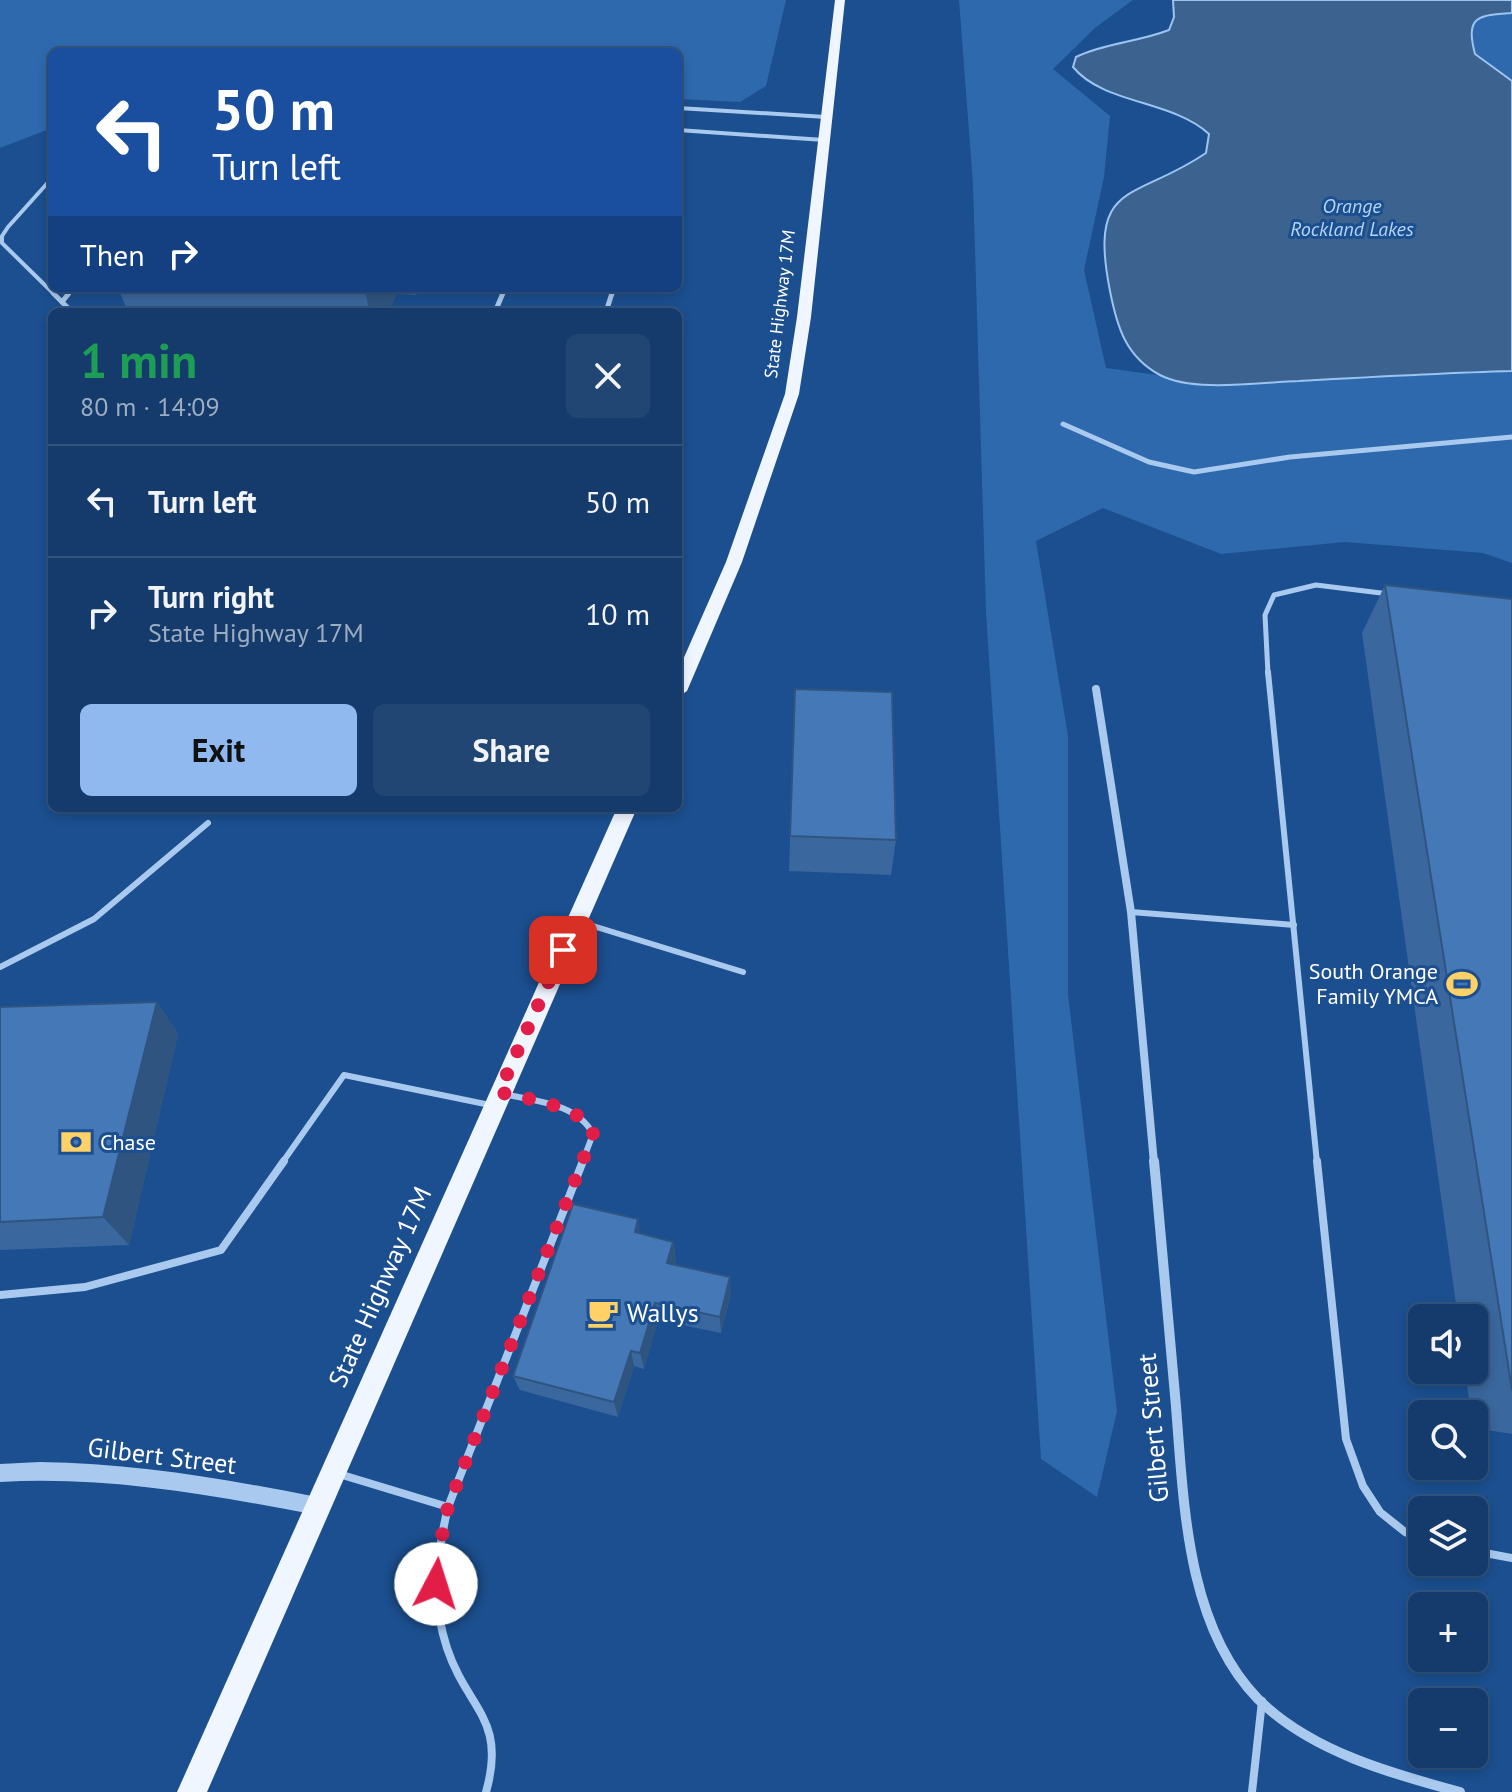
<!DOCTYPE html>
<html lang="en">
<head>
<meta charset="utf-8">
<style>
	body { margin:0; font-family:"PT Sans",sans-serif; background:#214673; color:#f1f3f6; height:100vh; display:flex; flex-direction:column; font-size:30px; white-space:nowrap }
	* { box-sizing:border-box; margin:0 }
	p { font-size:26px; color:#9dadc1 }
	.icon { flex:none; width:44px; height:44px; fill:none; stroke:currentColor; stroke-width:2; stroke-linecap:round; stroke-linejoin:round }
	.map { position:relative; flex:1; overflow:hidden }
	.side { position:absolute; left:48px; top:308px; width:634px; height:504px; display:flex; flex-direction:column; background:#143b6b; border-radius:12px; box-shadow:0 4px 12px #0003,0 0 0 2px #33557e }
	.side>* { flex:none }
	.top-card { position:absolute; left:48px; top:48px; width:634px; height:244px; border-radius:12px; box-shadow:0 4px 12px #0003,0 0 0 2px #33557e; background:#1a4fa0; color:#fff; overflow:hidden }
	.tools { position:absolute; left:1408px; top:1304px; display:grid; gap:16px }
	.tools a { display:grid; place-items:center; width:80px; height:80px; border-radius:12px; background:#143b6b; box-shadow:0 4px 12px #0003,0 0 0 2px #33557e; font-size:40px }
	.pin { position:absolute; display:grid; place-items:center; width:68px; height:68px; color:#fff; margin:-34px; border-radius:16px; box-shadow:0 4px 12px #0006 }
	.me { position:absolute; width:88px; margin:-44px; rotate:5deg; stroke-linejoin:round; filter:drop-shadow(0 0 6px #0008) }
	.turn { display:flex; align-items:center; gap:28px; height:168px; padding:0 32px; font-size:36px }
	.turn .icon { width:104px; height:104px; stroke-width:2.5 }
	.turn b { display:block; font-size:56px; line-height:68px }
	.then { display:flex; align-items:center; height:76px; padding:0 32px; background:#0003; gap:16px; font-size:30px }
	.round { display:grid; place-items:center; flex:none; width:84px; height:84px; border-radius:12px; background:#214673 }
	.summary { display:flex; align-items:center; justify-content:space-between; height:136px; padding:0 32px }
	h1 { font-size:48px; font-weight:700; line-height:60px; color:#1e9e55 }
	.primary-button { display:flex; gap:16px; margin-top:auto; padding:16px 32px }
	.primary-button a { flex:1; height:92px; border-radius:12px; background:#90b9f0; color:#111; font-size:32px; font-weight:700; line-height:92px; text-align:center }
	.primary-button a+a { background:#214673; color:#f1f3f6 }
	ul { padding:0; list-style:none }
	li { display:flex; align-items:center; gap:24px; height:112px; padding:0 32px; border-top:2px solid #33557e }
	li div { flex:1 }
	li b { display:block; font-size:30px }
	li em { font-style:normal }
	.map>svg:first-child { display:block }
	.green { fill:#2e69ad }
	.water { fill:#3c6290; stroke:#9cc4f0; stroke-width:2 }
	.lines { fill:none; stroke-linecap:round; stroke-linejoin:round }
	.service-far3 { stroke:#a9c9ee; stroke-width:4 }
	.service-far2 { stroke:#a9c9ee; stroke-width:5 }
	.service-far1 { stroke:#a9c9ee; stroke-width:6 }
	.service { stroke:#a9c9ee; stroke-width:8 }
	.minor-far1 { stroke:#a9c9ee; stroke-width:8 }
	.minor { stroke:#a9c9ee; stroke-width:10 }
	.tertiary { fill:#a9c9ee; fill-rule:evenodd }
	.primary { fill:#f0f6ff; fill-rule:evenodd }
	.wall { fill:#3a679d }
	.shaded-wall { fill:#305480 }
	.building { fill:#4478b7; stroke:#305480; stroke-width:2 }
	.route { stroke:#e11d48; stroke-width:14; stroke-dasharray:0 25.2 }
	.labels { text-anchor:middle; stroke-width:6; stroke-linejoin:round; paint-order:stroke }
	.far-street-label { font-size:18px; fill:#fff; stroke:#1b4f8f }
	.far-water-label { font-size:20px; font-style:italic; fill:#b5d3f5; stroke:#1b4f8f }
	.poi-label { font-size:22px; fill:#fff; stroke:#1b4f8f; text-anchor:end }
	.near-street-label { font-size:26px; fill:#fff; stroke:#1b4f8f }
	.near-poi-label { font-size:26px; fill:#fff; stroke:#1b4f8f; text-anchor:start }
</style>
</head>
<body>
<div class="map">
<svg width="1512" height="1792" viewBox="0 0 1512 1792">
	<rect width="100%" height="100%" fill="#1b4f8f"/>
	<!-- green -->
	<g class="green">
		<polygon points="0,0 786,0 766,86 740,102 678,99 678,52 459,52 362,46 340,52 52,52 52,128 0,148"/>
		<polygon points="959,0 1133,0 1095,28 1053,69 1110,116 1104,177 1084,270 1106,368 1224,384 1512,371 1512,563 1483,553 1345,542 1221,554 1103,508 1036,541 1068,736 1068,994 1117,1411 1097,1497 1041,1459 986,612 973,184"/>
		<path d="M 1512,1 L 1512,130 C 1502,110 1459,41 1474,22 C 1481,13 1501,7 1512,1 Z"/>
	</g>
	<!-- water -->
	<path class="water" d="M 1173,0 L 1512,0 L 1512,13 C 1478,15 1465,16 1475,54 L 1512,81 L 1512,371 C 1441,373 1370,377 1299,381 C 1261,382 1194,393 1160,375 C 1126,357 1117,327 1110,291 C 1088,179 1134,202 1206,153 L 1209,134 C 1172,100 1103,104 1073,67 L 1076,57 C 1105,43 1138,42 1169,30 L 1174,17 Z"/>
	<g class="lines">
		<!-- service-far3 -->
		<g class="service-far3">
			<polyline points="678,108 826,117"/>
			<polyline points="678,130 824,140"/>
			<polyline points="52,178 8,227 2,236 2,243 55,295"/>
			<polyline points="68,295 73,288"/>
			<polyline points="502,295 505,288"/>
			<polyline points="612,295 614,288"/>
		</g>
		<!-- service-far2 -->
		<g class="service-far2">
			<polyline points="53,293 72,312"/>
			<polyline points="62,302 69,293"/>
			<polyline points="495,312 503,293"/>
			<polyline points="606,312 612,293"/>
			<polyline points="1063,424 1149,462 1194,472 1290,457 1512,437"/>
			<polyline points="1268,674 1265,615 1274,595 1316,585 1389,594"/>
		</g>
		<!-- service-far1 -->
		<g class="service-far1">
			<polyline points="1268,672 1317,1163"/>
			<polyline points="1131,912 1294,925"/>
			<polyline points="580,922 743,972"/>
			<polyline points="0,967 94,919 208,823"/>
			<path d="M 504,1094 C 534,1101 577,1103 593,1134 L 582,1163"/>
			<polyline points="282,1163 344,1075 490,1105"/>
		</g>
		<!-- service -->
		<g class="service">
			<polyline points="1317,1161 1346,1439 1363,1486 1380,1512 1405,1532 1422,1539"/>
			<polyline points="0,1295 85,1287 221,1250 284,1161"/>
			<polyline points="339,1474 448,1507"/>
			<polyline points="1474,1551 1512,1558"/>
			<path d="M 486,1792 C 507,1718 467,1709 447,1648 C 431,1601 437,1554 448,1507 L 583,1161"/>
			<polyline points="1252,1792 1262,1701"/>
		</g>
		<!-- minor-far1 -->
		<polyline class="minor-far1" points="1096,689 1131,912 1154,1163"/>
		<!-- minor -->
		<path class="minor" d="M 1154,1161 C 1161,1235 1167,1309 1174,1384 C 1184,1486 1181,1620 1258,1699 C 1310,1751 1392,1774 1460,1792"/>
		<!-- tertiary -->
		<path class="tertiary" d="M 40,1462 C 134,1463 225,1479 317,1497 L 324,1499 L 326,1506 L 324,1513 L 317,1515 C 211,1495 108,1476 0,1482 L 0,1464 Z"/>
		<!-- primary -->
		<g class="primary">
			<polygon points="835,0 845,0 811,317 799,394 742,562 687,691 678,697 678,671 726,562 785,394 797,317"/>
			<polygon points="617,808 637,808 207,1792 177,1792"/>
		</g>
	</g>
	<!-- wall -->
	<g class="wall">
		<polygon points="118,288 420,288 416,295 397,294 387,312 128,312"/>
		<polygon points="1385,585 1512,599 1512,1434 1474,1428 1474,1414 1471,1414 1465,1370 1474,1370 1474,1318 1458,1318 1362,633"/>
		<polygon points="795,689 896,840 891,875 789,871"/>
		<polygon points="157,1002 178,1034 129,1245 0,1250 0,1007"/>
		<polygon points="640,1234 673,1242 676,1260 674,1265 731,1294 721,1333 658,1320 644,1369 634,1366 618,1417 520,1390 513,1376"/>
	</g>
	<!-- shaded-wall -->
	<g class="shaded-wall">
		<polygon points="364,288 395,288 397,294 387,312 370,312"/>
		<polygon points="157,1002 178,1034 129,1245 103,1217"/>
		<polygon points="638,1219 641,1237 635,1232"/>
		<polygon points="673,1242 676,1260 670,1280 667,1263"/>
		<polygon points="730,1277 731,1294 721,1333 720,1317"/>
		<polygon points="655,1303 658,1320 644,1369 640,1353"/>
		<polygon points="631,1351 634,1366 618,1417 614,1402"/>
	</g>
	<!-- building -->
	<g class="building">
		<polygon points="1385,585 1512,599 1512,1390"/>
		<polygon points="795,689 892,692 896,840 790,836"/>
		<polygon points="157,1002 103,1217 0,1222 0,1007"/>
		<polygon points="573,1204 638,1219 635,1232 673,1242 667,1263 730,1277 720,1317 655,1303 640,1353 631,1351 614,1402 513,1376"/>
	</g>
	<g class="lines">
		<!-- route -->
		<path class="route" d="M 436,1584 L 436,1565 L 448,1507 L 593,1134 C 586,1106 524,1099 499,1092 L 563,950"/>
	</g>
	<!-- icons -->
	<defs>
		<symbol id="stadium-bare" viewBox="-9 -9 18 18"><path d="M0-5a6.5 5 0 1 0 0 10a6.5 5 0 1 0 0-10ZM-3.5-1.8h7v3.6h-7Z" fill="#ffd166" stroke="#1b4f8f" stroke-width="2.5" paint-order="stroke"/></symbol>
		<symbol id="bank-bare" viewBox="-9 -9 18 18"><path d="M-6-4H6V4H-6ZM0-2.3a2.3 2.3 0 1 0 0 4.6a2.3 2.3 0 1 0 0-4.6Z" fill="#ffd166" stroke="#1b4f8f" stroke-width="2.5" paint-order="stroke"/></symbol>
		<symbol id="cafe-bare" viewBox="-9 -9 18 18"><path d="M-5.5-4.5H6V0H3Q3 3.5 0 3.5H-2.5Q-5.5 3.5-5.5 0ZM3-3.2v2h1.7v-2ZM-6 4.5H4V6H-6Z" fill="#ffd166" stroke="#1b4f8f" stroke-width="2.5" paint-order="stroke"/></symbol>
	</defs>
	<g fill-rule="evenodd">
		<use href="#stadium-bare" x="1440" y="962" width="44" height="44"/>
		<use href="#bank-bare" x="54" y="1120" width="44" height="44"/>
		<use href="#cafe-bare" x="581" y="1291" width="44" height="44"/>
	</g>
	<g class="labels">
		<!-- far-street labels -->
		<g class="far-street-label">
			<text transform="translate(780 304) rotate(-83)" y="6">State Highway 17M</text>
		</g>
		<!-- far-water labels -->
		<g class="far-water-label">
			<text x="1352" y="213">Orange<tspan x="1352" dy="23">Rockland Lakes</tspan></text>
		</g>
		<!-- poi labels -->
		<g class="poi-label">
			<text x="1438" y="979">South Orange<tspan x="1438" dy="25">Family YMCA</tspan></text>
			<text x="100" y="1150" text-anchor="start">Chase</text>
		</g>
		<!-- near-street labels -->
		<g class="near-street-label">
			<text transform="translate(380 1287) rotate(-66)" y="9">State Highway 17M</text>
			<text transform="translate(1153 1428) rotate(-95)" y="9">Gilbert Street</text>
			<text transform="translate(162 1456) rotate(7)" y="9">Gilbert Street</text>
		</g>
		<!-- near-poi labels -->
		<g class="near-poi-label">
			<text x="627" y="1322">Wallys</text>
		</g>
	</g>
</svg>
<div class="tools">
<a><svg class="icon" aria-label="sound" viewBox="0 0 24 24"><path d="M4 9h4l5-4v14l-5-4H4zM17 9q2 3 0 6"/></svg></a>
<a><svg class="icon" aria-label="search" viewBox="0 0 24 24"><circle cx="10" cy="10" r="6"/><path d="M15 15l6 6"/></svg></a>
<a><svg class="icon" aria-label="layers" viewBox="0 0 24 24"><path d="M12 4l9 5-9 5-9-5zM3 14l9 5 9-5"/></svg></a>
<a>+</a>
<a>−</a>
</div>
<div class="pin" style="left:563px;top:950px;background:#d93025"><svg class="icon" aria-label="arrive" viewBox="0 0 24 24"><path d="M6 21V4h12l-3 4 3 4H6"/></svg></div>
<svg class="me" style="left:436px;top:1584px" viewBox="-20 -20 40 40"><circle r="19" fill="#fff"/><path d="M0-13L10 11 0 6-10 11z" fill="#e11d48"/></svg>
<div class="top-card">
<div class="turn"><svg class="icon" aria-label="left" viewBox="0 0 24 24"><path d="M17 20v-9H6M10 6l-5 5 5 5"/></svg><div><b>50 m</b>Turn left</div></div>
<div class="then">Then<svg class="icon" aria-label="right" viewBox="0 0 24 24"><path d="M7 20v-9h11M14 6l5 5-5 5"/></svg></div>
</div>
<section class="side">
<div class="summary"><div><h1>1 min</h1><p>80 m · 14:09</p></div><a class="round"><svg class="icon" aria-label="close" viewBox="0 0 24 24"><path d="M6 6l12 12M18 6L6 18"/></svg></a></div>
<ul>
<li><svg class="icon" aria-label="left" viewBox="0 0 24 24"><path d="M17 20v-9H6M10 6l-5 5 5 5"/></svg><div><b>Turn left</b></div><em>50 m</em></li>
<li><svg class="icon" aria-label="right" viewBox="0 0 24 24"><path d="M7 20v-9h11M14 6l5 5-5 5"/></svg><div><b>Turn right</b><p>State Highway 17M</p></div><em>10 m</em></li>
</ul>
<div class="primary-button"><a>Exit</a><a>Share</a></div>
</section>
</div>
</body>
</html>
